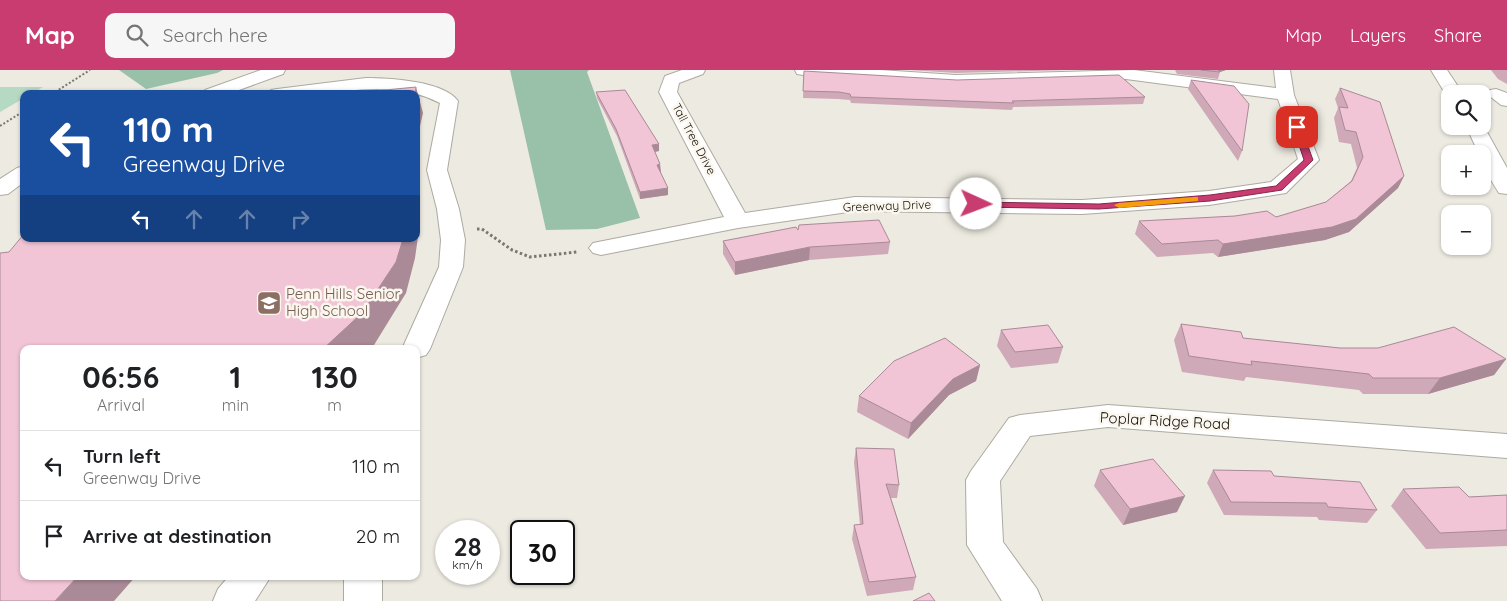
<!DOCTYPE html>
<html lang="en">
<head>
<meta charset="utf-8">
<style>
	body { margin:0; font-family:Quicksand,sans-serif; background:#f6f6f6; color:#202124; height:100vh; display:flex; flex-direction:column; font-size:19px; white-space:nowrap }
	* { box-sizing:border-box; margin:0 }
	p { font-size:16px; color:#757577 }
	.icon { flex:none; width:28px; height:28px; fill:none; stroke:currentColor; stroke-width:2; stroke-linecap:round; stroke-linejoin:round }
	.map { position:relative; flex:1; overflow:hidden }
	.drawer { position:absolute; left:20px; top:275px; width:400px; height:235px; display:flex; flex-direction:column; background:#fff; border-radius:10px; box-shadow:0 1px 4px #0004 }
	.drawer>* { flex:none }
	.hud { position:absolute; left:20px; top:20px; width:400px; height:152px; border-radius:10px; box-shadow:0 1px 4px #0004; background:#1a4fa0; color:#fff; overflow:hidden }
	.fabs { position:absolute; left:1441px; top:15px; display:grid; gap:10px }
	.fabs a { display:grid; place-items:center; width:50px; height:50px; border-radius:10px; background:#fff; box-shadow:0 1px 4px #0004; font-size:25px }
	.speed { position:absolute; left:435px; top:450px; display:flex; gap:10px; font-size:25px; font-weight:700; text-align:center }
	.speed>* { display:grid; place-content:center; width:65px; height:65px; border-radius:50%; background:#fff; box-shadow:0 1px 4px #0004; line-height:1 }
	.speed small { font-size:12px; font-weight:400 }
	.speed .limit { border:2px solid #111; border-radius:8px; background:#fff; color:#111 }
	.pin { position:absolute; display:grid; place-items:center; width:42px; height:42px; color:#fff; margin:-21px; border-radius:10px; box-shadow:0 2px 8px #0006 }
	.me { position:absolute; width:55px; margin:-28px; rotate:92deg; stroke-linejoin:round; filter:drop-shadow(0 0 4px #0008) }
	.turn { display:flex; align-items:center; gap:18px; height:105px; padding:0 20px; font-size:22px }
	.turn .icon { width:65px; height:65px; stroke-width:2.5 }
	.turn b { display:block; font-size:35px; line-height:42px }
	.lanes { display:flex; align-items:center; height:48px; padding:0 20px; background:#0003; justify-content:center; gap:25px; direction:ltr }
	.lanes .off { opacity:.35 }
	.eta { display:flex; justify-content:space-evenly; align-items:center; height:85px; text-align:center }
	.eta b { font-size:30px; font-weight:700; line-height:35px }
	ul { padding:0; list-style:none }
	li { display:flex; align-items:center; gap:15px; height:70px; padding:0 20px; border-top:1px solid #e0e0e0 }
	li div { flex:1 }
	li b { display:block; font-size:19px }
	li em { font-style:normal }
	header { display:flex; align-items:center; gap:30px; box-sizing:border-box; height:70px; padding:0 25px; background:#c83c70; color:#fff }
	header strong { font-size:24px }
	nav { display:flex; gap:28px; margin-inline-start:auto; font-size:18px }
	.search { width:350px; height:45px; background:#f6f6f6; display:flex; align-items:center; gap:12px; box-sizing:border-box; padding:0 18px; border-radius:10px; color:#757577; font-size:19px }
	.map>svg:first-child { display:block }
	.green { fill:#b6d9c4 }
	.forest { fill:#99c1a9 }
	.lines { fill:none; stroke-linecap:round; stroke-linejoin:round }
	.minor-casing { stroke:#adaaa1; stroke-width:2 }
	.path-far1 { stroke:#797771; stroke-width:2; stroke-dasharray:2 2; stroke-linecap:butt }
	.path { stroke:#797771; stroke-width:3; stroke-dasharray:2.5 2.5; stroke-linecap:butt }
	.minor { fill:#fff; fill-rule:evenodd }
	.wall { fill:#cfa9b8 }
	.shaded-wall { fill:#a98a96 }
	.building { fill:#f1c5d6; stroke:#a98a96 }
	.route { fill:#c83c70; stroke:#822749 }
	.slow { fill:#f59e0b }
	.labels { text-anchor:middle; stroke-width:5; stroke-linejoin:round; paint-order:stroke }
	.far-street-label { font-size:12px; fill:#13120f; stroke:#fbf7ee }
	.education-label { font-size:15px; fill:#785e54; stroke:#fbf7ee; text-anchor:start }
	.street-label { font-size:15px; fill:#13120f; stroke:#fbf7ee }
</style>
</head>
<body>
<header>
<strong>Map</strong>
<div class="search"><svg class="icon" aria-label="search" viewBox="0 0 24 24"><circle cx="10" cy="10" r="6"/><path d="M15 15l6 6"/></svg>Search here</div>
<nav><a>Map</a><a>Layers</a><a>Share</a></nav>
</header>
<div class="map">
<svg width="1507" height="531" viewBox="0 0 1507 531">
	<rect width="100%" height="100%" fill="#edeae1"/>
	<!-- green -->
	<polygon class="green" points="0,17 43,17 31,24 24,24 24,28 0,42"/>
	<!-- forest -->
	<g class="forest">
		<polygon points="119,0 223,0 217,3 146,19"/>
		<polygon points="510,0 589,0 587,2 640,148 597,159 546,160"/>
	</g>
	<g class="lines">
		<defs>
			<g id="minor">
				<polygon points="261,0 285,0 283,4 228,24 202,24 205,20"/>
				<polygon points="682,0 705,0 703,4 679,13 677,22 745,143 855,127 1082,130 1209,121 1271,112 1298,89 1278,29 1126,9 956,15 803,5 797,4 795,0 880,0 956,5 1134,0 1276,18 1274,0 1290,0 1294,25 1319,90 1286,123 1209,135 1082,144 855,141 738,158 601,185 593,183 589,178 593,173 724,147 659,22 665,6"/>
				<polygon points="1431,0 1447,0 1463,24 1450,24 1450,28 1448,28"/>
				<path d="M 366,8 C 389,8 444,11 458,31 L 447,100 L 459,139 L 465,170 L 463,197 L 430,279 L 426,285 L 416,288 L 416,279 L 402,279 L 439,197 L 441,170 L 437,139 L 427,100 L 440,33 C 399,12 358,20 315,24 C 300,25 284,24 268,24 L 271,20 L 277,19 Z"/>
				<polygon points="1496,19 1507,23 1507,36 1501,35 1487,24 1490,20"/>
				<path d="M 1482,53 L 1507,98 L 1507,124 L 1499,123 C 1492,112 1482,96 1482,84 L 1479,84 L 1466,56 L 1482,56 Z"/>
				<polygon points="24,96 24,112 8,124 0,125 0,109 17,98"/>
				<polygon points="1108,335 1507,364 1507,388 1108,357 1030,366 1000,411 1003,472 1037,519 1042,531 1002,531 967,475 966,410 971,401 1009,348 1020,345"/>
				<polygon points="229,506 271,506 255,531 213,531 218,519"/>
				<rect x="344" y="506" width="38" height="25"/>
			</g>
		</defs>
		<!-- minor casing -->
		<use href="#minor" class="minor-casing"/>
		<!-- path-far1 -->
		<g class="path-far1">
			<polyline points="52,24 90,0"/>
			<polyline points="0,56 24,41"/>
		</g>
		<!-- path -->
		<polyline class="path" points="477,159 482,159 512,180 530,187 577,182"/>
		<!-- minor -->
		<use href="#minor" class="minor"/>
	</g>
	<!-- wall -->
	<g class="wall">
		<polygon points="909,0 1067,0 956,3"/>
		<polygon points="1175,0 1226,0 1220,2 1218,9 1177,4"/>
		<polygon points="1491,0 1507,0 1507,14 1498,9"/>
		<polygon points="804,1 1145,27 1143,34 1013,37 1012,40 851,33 850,30 838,29 803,28"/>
		<polygon points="1191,10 1242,81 1238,91 1188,19"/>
		<polygon points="1340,18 1404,106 1398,118 1349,162 1325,170 1218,187 1213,183 1157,187 1135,164 1139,151 1276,147 1326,132 1351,111 1357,98 1351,74 1339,72 1334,48 1338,38 1335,29"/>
		<polygon points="596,22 659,81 655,82 660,94 660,102 668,125 640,129 617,66 597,28"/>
		<polygon points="798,160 890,172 888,184 809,190 735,205 723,184 723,171"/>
		<polygon points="1181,254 1243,268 1340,278 1506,289 1494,305 1428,324 1363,324 1359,320 1246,307 1244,311 1182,302 1174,270"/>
		<polygon points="1001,260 1063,277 1058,293 1011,298 997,276"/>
		<polygon points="980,295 976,311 949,325 908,369 857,342 859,326"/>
		<polygon points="856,378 899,415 897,428 891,428 916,507 913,520 867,526 852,469 854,455 860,455 854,392"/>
		<polygon points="1100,400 1177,442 1123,455 1094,416"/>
		<polygon points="1213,400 1274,406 1377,440 1367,453 1319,450 1317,447 1224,445 1207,413"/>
		<polygon points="1403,419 1469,427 1507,425 1507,476 1426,479 1391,436"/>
	</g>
	<!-- shaded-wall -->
	<g class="shaded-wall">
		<polygon points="1216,0 1226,0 1220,2"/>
		<polygon points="416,17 423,43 416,74 416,24 415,24"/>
		<polygon points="659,74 659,81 653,82 652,75"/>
		<polygon points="660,94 661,102 658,102 657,95"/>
		<polygon points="1404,106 1398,118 1349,162 1325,170 1218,187 1223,174"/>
		<polygon points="668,118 668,125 640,129 640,122"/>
		<polygon points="416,152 419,160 415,188 406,223 374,275 370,279 323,279 403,169 416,169"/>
		<polygon points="810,177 809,190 735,205 735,192"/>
		<polygon points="1506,289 1494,305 1428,324 1440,308"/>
		<polygon points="980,295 976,311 949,325 908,369 911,353 953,309"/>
		<polygon points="1185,426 1177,442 1123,455 1130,439"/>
		<polygon points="78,506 136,506 114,531 55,531"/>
	</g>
	<!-- building -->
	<g class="building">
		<polygon points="1201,0 1218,0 1220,2"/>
		<polygon points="804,1 957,10 1119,5 1145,27 1012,31 1014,33 851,27 850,24 839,22 803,21"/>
		<polygon points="1191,10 1234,16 1249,34 1242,81"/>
		<polygon points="416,17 415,24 344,24"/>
		<polygon points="1340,18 1380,32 1404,106 1356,149 1332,157 1223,174 1218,170 1162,174 1139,151 1235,146 1267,141 1276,147 1326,132 1352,111 1363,87 1356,62 1345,60 1339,37 1348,38"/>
		<polygon points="625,20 659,74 652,75 660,94 657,95 668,118 640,122 616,59 596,22"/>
		<polygon points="879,150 890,172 810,177 735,192 723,171 796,157 798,160 799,155"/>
		<polygon points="24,164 24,169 403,169 396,192 362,243 323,279 24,279 24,506 78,506 55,531 0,531 0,183 9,182"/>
		<polygon points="1181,254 1241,262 1243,268 1340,278 1378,278 1454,257 1506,289 1440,308 1373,308 1369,304 1251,291 1252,295 1189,286"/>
		<polygon points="1048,255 1063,277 1015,282 1001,260"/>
		<polygon points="945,268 980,295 953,309 911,353 859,326 894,291"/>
		<polygon points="856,378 894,379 899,415 886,414 916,507 869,512 854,455 863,454"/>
		<polygon points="1153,389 1185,426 1130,439 1100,400"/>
		<polygon points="1213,400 1271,401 1274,406 1360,412 1377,440 1328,437 1326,433 1231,432"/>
		<polygon points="1459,417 1469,427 1507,425 1507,460 1440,463 1403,419"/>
		<polygon points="929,523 935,531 913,531"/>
	</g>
	<!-- route -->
	<polygon class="route" points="1297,55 1301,57 1313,90 1282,120 1210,131 1099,139 976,137 972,134 976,132 1099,134 1210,125 1276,116 1304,90 1293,57"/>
	<!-- slow -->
	<polygon class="slow" points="1194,127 1198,127 1198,131 1119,138 1114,135 1119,133"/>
	<!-- icons -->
	<defs>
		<symbol id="school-square" viewBox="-11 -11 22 22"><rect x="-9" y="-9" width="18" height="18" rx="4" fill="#8d6e63" stroke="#fbf7ee"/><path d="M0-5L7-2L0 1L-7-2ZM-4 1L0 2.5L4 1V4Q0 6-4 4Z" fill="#fff"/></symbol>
	</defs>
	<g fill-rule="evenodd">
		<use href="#school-square" x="255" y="219" width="28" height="28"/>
	</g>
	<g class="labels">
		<!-- far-street labels -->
		<g class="far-street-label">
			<text transform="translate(694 69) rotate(62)" y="4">Tall Tree Drive</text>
			<text transform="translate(887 136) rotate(-2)" y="4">Greenway Drive</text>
		</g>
		<!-- education labels -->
		<g class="education-label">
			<text x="286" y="229">Penn Hills Senior<tspan x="286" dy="17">High School</tspan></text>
		</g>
		<!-- street labels -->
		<g class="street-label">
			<text transform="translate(1165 351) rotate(3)" y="5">Poplar Ridge Road</text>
		</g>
	</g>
</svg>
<div class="fabs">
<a><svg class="icon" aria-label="search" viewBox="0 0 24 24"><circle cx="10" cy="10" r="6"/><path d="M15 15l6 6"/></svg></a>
<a>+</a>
<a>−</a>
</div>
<div class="speed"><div>28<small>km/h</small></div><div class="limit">30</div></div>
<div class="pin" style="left:1297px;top:57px;background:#d93025"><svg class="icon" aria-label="arrive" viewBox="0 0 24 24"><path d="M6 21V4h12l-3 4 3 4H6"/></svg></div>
<svg class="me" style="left:976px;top:134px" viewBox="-20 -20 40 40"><circle r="19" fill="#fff"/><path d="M0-13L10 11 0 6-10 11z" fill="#c83c70"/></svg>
<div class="hud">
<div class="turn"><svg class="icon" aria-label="left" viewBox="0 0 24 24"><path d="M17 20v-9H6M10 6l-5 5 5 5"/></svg><div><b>110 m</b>Greenway Drive</div></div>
<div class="lanes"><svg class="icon" aria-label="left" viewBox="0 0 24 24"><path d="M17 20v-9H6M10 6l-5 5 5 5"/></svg><svg class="icon off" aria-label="ahead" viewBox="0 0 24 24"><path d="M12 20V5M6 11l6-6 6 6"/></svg><svg class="icon off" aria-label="ahead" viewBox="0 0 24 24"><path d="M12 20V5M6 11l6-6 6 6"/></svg><svg class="icon off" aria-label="right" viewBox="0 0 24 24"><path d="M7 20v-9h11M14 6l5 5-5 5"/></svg></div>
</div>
<section class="drawer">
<div class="eta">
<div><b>06:56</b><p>Arrival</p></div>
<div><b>1</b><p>min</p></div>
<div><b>130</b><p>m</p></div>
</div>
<ul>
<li><svg class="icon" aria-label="left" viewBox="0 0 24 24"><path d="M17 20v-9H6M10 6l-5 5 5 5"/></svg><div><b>Turn left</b><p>Greenway Drive</p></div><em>110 m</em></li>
<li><svg class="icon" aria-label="arrive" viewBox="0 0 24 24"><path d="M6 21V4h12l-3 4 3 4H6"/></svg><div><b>Arrive at destination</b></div><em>20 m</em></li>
</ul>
</section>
</div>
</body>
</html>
